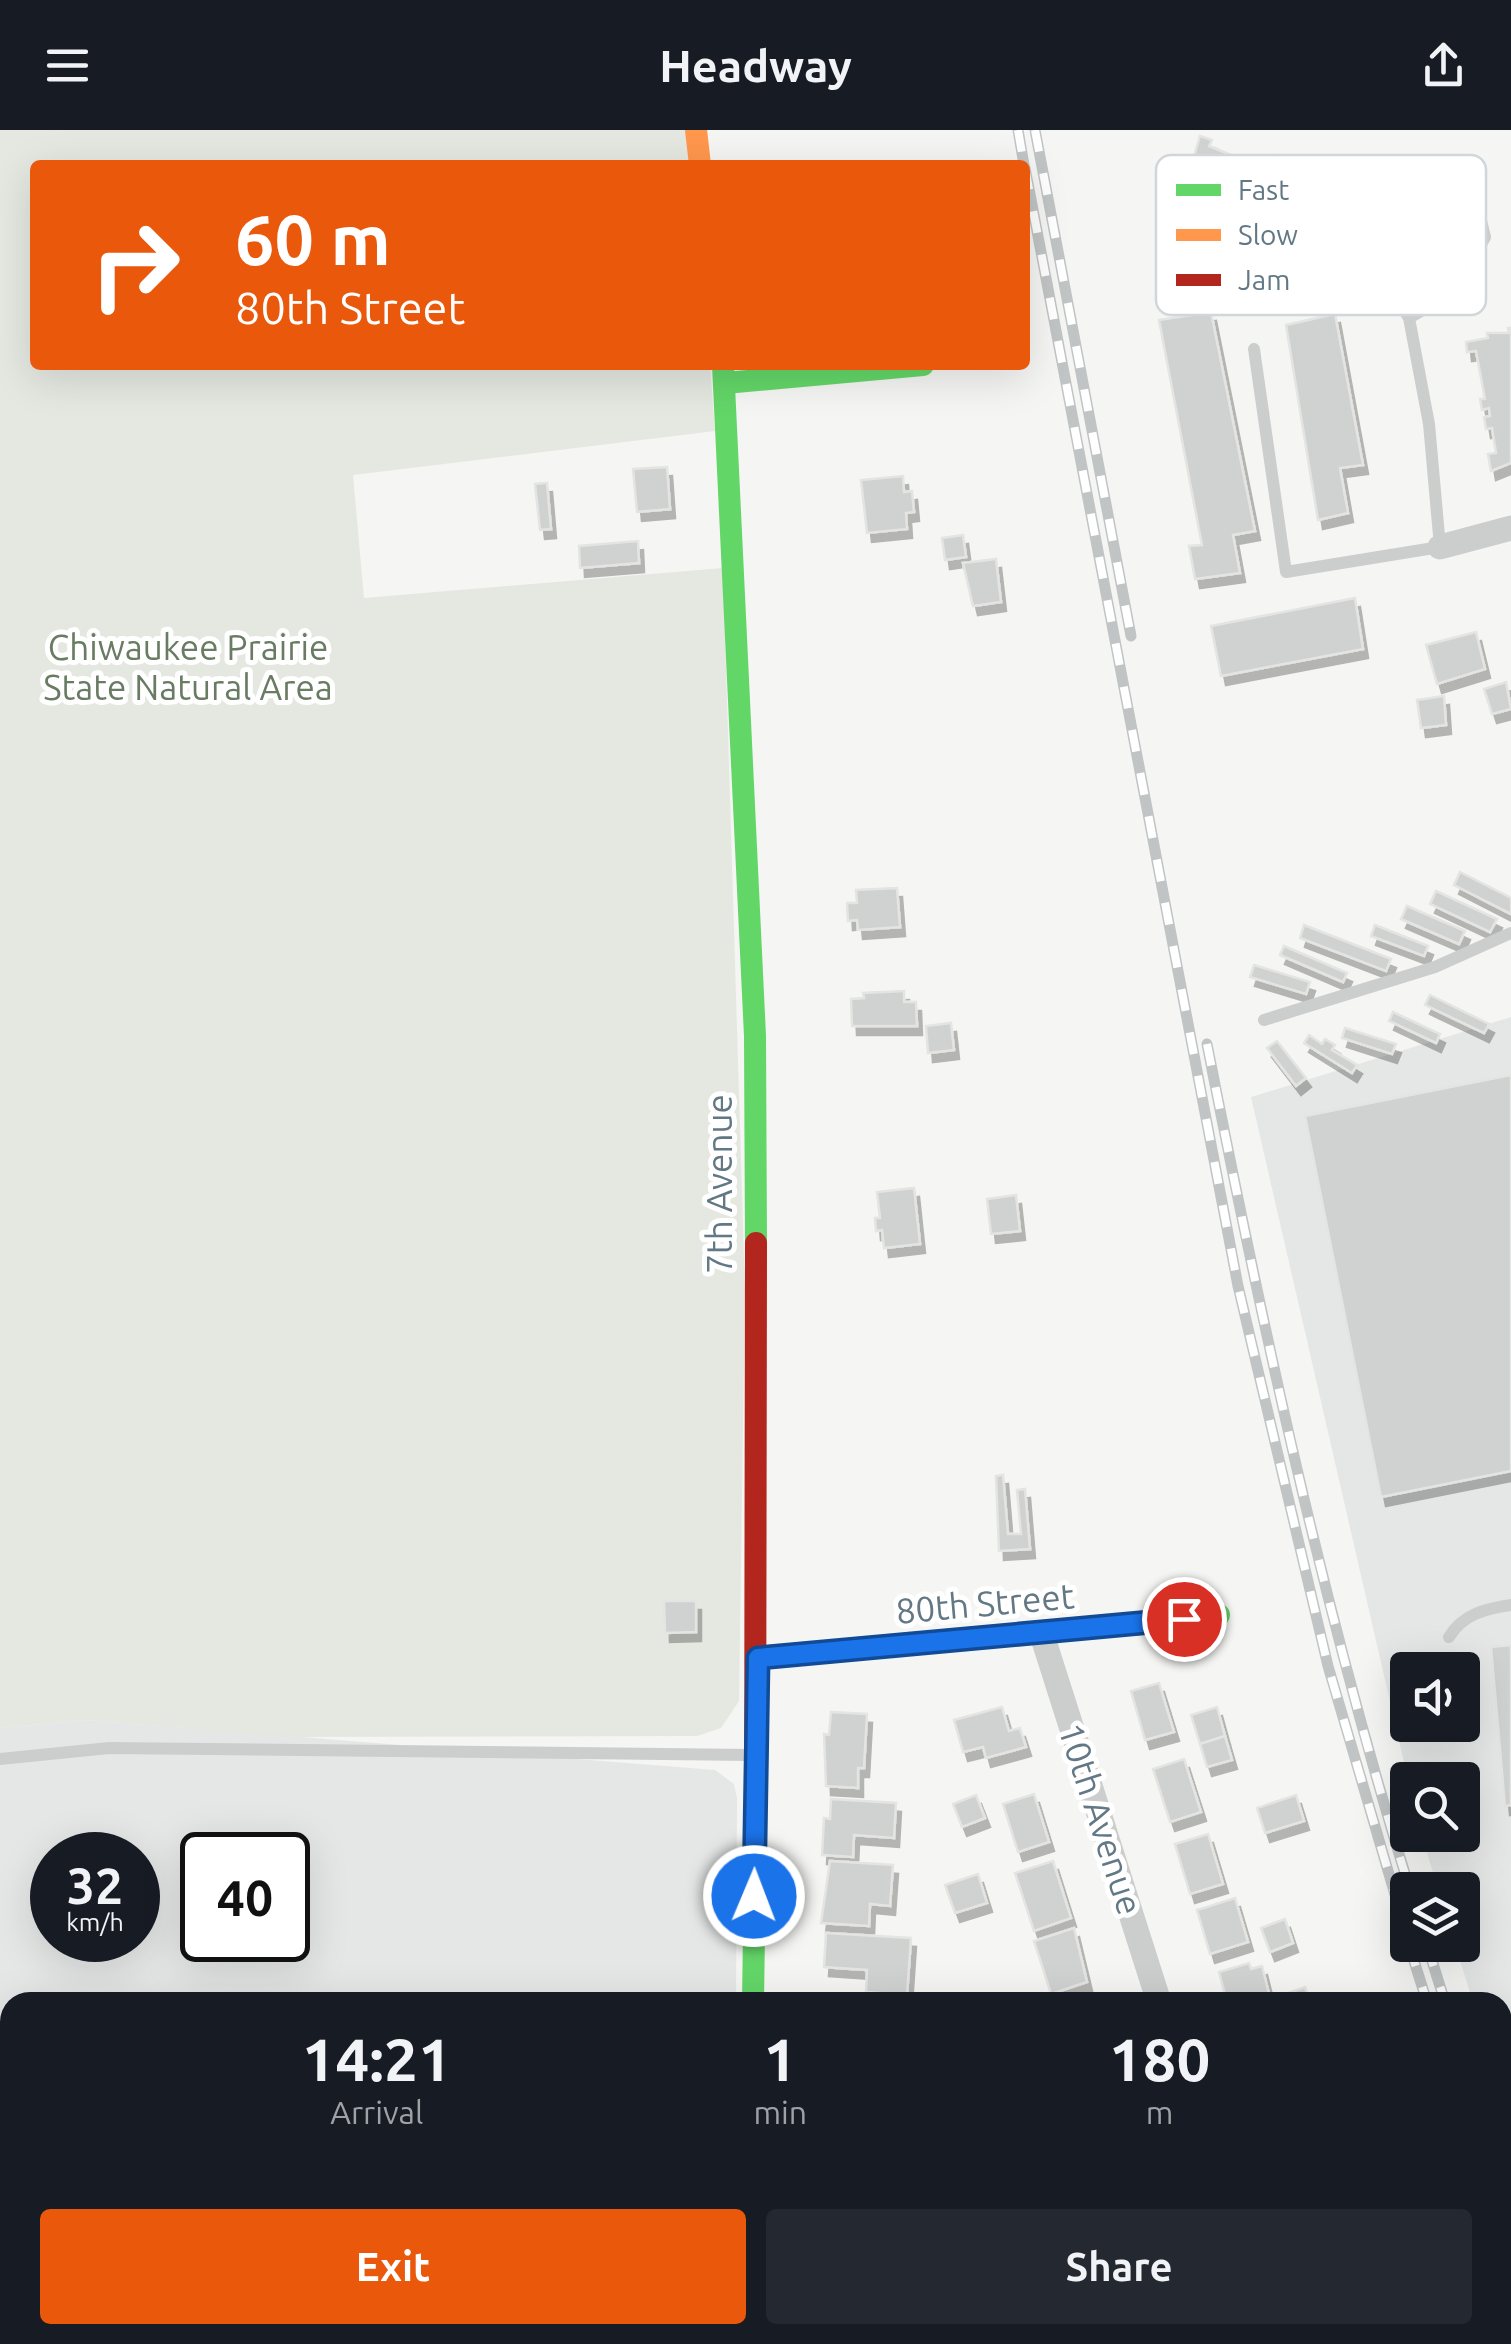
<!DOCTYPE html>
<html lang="en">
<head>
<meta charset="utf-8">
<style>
	body { margin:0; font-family:Ubuntu,sans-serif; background:#242831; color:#f1f3f6; height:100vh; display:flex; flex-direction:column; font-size:38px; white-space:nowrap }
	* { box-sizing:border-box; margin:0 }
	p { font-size:32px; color:#9ea1a6 }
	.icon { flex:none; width:55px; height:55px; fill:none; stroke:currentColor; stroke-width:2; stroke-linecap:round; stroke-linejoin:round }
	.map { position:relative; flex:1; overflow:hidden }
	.side { position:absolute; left:0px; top:1862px; width:1512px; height:352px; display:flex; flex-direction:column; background:#171b24; border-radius:30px 30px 0 0; box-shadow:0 10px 40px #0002 }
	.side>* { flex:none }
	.hud { position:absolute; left:30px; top:30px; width:1000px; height:210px; border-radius:10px; box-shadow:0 10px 40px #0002; background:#ea580c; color:#fff; overflow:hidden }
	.controls { position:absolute; left:1390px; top:1522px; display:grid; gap:20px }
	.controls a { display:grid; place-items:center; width:90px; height:90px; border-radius:10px; background:#171b24; box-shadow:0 10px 40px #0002; font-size:50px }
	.speed { position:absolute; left:30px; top:1702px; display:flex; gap:20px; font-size:50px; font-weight:700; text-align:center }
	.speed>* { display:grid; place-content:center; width:130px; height:130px; border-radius:50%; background:#171b24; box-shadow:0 10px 40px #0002; line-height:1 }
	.speed small { font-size:25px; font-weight:400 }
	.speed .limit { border:5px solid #111; border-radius:15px; background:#fff; color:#111 }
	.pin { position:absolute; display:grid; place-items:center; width:85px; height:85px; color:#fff; margin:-42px; border:5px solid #fff; border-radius:50%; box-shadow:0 2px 10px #0007 }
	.me { position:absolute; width:110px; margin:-55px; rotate:1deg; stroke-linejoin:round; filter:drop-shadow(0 0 8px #0008) }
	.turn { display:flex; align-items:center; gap:35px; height:210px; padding:0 40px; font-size:45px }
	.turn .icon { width:130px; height:130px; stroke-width:2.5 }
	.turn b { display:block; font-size:70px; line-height:85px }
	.eta { display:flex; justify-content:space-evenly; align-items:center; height:170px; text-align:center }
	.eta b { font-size:60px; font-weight:700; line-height:70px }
	.cta { display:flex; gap:20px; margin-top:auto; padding:20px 40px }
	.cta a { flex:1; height:115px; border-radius:10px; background:#ea580c; color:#fff; font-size:40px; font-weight:700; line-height:115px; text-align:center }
	.cta a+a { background:#242831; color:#f1f3f6 }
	header { display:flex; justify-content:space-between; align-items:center; height:130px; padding:0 40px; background:#171b24; font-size:45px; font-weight:700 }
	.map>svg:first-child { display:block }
	.built { fill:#e5e7e6; fill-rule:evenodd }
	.green { fill:#e5e8e1 }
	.building { fill:#d0d1d1; stroke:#e4e4e3; stroke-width:2.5; filter:url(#shadow) }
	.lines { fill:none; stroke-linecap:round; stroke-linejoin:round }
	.lane { stroke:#cccece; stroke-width:12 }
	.street { stroke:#cccece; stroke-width:25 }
	.fast { stroke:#63d668; stroke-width:22 }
	.slow { stroke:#ff974d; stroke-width:22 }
	.jam { stroke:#b3261e; stroke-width:22 }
	.rail-casing { stroke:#c1c4c4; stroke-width:11 }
	.rail { stroke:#fff; stroke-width:8; stroke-dasharray:22; stroke-linecap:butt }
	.route-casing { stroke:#114b97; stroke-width:25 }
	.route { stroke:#1a73e8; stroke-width:18 }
	.labels { text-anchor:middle; stroke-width:10; stroke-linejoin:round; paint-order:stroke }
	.park-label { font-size:35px; fill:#697c63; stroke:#fff }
	.street-label { font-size:35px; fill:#637885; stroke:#fff }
	.key { fill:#fff; stroke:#d0d6da; stroke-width:2.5 }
	.key-label { font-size:28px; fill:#637885 }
</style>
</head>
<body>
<header><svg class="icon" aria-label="menu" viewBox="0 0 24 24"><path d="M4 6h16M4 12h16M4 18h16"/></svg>Headway<svg class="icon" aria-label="share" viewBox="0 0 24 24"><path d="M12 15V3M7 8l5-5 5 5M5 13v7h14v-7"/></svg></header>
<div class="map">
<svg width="1511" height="2214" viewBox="0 0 1511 2214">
	<defs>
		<filter id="shadow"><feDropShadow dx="5" dy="9" stdDeviation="0" flood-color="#0004"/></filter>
	</defs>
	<rect width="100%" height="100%" fill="#f5f5f3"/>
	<!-- built -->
	<g class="built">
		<path d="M 1511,887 L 1511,1991 L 1503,1964 L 1502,1872 L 1473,1872 L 1455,1815 L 1462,1815 L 1462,1760 L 1438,1760 L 1422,1705 L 1462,1705 L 1462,1650 L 1408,1650 L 1251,967 ZM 1408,1540 L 1462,1540 L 1462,1595 L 1408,1595 Z"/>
		<path d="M 86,1590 L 715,1640 L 734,1654 L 737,1668 L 736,1872 L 10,1872 L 10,2205 L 733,2205 L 733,2214 L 0,2214 L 0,1598 ZM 52,1725 L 138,1725 L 138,1810 L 52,1810 ZM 202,1725 L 288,1725 L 288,1810 L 202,1810 Z"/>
	</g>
	<!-- green -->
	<polygon class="green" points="0,0 686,0 690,35 35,35 35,235 710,235 715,301 353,345 364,468 723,438 745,1162 739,1571 721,1598 697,1606 294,1607 86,1590 0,1598"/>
	<!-- building -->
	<g class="building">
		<polygon points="1200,6 1212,10 1209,16 1268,40 1275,25 1286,30 1283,39 1289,41 1292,35 1310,48 1313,41 1324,46 1320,55 1359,66 1333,128 1319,122 1322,117 1275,98 1272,105 1256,98 1252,109 1244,106 1247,100 1228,93 1230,88 1173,69 1183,45 1188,47"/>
		<polygon points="1211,182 1255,401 1233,405 1240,443 1195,449 1189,416 1202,415 1159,190"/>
		<polygon points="1335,184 1363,335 1340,338 1348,383 1318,390 1286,195"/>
		<polygon points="1508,198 1511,198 1511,333 1491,341 1488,324 1496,323 1492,298 1486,299 1484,287 1490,286 1489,278 1482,280 1480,269 1485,269 1476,221 1467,222 1466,212 1488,208 1487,203 1509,203"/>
		<polygon points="667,337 670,379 637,382 633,339"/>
		<polygon points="903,346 904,362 912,361 914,382 906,383 907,399 867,403 861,350"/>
		<polygon points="547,353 551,399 540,400 535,354"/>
		<polygon points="963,405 966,427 945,430 942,408"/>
		<polygon points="638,411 639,433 580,438 579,416"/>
		<polygon points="996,429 1001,472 973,476 963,433"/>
		<polygon points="1355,468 1363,519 1221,546 1211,496"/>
		<polygon points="1476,502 1485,539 1437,554 1426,515"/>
		<polygon points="1506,552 1511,579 1492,584 1484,559"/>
		<polygon points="1444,566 1446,595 1421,598 1417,570"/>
		<polygon points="1460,742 1511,768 1511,784 1454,755"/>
		<polygon points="897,758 900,797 858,800 857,790 848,791 847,773 857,773 856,760"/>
		<polygon points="1436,761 1497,789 1490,802 1430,774"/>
		<polygon points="1407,776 1465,801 1459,814 1401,789"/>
		<polygon points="1304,795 1391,829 1386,841 1300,808"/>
		<polygon points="1375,795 1428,816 1424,826 1371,806"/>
		<polygon points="1284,816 1347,843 1343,852 1280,825"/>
		<polygon points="1254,835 1310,852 1306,864 1250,847"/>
		<polygon points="904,861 904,872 916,872 917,896 852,896 851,869 864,868 863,863"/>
		<polygon points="1430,865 1489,894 1484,903 1425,875"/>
		<polygon points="1393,882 1440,904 1436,913 1389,891"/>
		<polygon points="951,893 954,920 928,923 926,896"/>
		<polygon points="1345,898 1396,914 1392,924 1342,908"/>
		<polygon points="1309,905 1322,914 1325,909 1335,915 1332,920 1357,935 1352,943 1304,913"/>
		<polygon points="1277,911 1306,948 1296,956 1267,918"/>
		<polygon points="1511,945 1511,1341 1381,1367 1305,986"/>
		<polygon points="914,1058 920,1114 884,1118 882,1100 876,1101 875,1088 880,1088 877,1062"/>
		<polygon points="1016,1065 1020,1101 991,1104 987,1069"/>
		<polygon points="1003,1345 1008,1404 1021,1404 1017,1360 1025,1359 1030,1419 999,1421 996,1346"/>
		<polygon points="664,1471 696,1471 696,1502 665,1503"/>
		<polygon points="1511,1515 1511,1675 1505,1676 1491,1517"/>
		<polygon points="1418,1527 1455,1537 1454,1540 1414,1540"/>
		<polygon points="1159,1553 1174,1602 1145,1610 1131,1561"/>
		<polygon points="1002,1577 1009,1601 1020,1598 1026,1617 986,1628 983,1617 963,1622 954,1590"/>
		<polygon points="1217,1577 1225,1606 1200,1614 1191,1585"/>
		<polygon points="831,1582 867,1584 864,1638 858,1638 858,1658 826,1656 824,1604 829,1605"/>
		<polygon points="1225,1606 1232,1630 1207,1637 1200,1614"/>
		<polygon points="1184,1629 1201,1682 1170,1692 1153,1639"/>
		<polygon points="1034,1664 1049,1712 1018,1722 1003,1674"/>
		<polygon points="976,1665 985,1688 962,1697 953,1674"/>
		<polygon points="1296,1665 1304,1691 1265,1703 1257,1678"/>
		<polygon points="831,1669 896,1673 894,1708 854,1705 853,1727 822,1725 824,1688 830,1689"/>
		<polygon points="1208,1704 1223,1754 1190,1764 1175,1714"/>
		<polygon points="830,1731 893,1735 890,1776 870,1774 869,1796 821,1793"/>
		<polygon points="1053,1731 1071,1788 1034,1801 1015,1743"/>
		<polygon points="978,1744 987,1773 955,1783 945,1755"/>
		<polygon points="1235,1768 1248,1812 1210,1824 1197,1780"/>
		<polygon points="1285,1789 1293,1813 1270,1822 1261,1798"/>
		<polygon points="1074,1798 1087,1852 1051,1864 1034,1811"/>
		<polygon points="826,1803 911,1808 907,1865 866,1862 867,1840 824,1837"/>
		<polygon points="1249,1833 1251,1839 1262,1836 1269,1864 1261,1866 1263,1872 1227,1872 1219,1842"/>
		<polygon points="1305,1857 1310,1872 1283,1872 1280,1866"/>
		<rect x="820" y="2205" width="87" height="9"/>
	</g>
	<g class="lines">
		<!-- lane -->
		<g class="lane">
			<polyline points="1254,219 1286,442 1440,417 1429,294 1409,188 1382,146 1422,40 1435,36 1473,58 1485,107 1456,160 1409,188"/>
			<polyline points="1264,890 1435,837 1511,803"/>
			<path d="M 1449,1507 C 1463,1484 1485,1479 1511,1475"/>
			<polyline points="0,1629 109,1618 752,1625"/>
		</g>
		<!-- street -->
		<g class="street">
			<polyline points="1440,417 1511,398"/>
			<polyline points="1042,1505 1159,1872"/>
			<polyline points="1265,2205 1268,2214"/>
		</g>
		<!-- fast -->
		<g class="fast">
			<polyline points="723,235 755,906 756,1113"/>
			<polyline points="725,253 923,235"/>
			<polyline points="758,1528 1219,1485"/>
			<polyline points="753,1872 755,1732"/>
		</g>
		<!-- slow -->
		<g class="slow">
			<polyline points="696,0 700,35"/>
			<polyline points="748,2205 748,2214"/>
		</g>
		<!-- jam -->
		<polyline class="jam" points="755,1732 756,1113"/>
		<defs>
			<g id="rail">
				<polyline points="1018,0 1024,35"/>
				<polyline points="1035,0 1131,506"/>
				<polyline points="1025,38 1238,1156 1328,1536 1408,1809"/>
				<path d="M 1207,914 C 1263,1199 1324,1483 1410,1760"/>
				<polyline points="1409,1815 1427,1872"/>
				<polyline points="1427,1815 1445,1872"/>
				<polyline points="1502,2052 1511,2079"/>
				<polyline points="1502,2114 1511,2140"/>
			</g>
		</defs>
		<!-- rail casing -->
		<use href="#rail" class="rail-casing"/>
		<!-- rail -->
		<use href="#rail" class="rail"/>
	</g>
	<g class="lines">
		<defs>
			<polyline id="route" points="754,1766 758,1528 1184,1489"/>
		</defs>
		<!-- route casing -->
		<use href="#route" class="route-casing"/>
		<!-- route -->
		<use href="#route" class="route"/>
	</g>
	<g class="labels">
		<!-- park labels -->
		<g class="park-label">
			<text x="188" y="530">Chiwaukee Prairie<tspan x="188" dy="40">State Natural Area</tspan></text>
		</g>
		<!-- street labels -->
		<g class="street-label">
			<text transform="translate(720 1054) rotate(-90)" y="12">7th Avenue</text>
			<text transform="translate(985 1474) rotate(-5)" y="12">80th Street</text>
			<text transform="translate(1100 1689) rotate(72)" y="12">10th Avenue</text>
		</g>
	</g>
	<!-- legend -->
	<rect x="1156" y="25" width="330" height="160" rx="15" class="key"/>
	<rect x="1176" y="54" width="45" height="12" fill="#63d668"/>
	<rect x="1176" y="99" width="45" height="12" fill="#ff974d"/>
	<rect x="1176" y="144" width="45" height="12" fill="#b3261e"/>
	<g class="key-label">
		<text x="1238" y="70">Fast</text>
		<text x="1238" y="115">Slow</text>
		<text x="1238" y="160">Jam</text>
	</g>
</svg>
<div class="controls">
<a><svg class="icon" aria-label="sound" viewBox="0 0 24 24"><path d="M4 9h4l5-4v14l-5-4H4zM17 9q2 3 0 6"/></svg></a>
<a><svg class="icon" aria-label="search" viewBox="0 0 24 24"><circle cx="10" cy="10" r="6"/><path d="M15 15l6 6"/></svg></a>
<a><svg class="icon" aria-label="layers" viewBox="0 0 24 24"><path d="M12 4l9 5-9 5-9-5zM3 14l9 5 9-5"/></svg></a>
</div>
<div class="speed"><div>32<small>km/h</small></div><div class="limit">40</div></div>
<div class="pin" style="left:1184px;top:1489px;background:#d93025"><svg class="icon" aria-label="arrive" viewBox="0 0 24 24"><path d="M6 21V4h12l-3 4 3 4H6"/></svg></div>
<svg class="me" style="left:754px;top:1766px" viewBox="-20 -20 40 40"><circle r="17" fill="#1a73e8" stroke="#fff" stroke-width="3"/><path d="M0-11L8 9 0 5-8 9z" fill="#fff"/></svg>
<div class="hud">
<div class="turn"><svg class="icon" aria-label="right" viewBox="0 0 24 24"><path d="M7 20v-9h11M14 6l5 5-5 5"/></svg><div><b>60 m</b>80th Street</div></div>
</div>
<section class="side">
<div class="eta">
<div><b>14:21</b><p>Arrival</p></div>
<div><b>1</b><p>min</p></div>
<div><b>180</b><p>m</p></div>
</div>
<div class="cta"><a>Exit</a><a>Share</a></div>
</section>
</div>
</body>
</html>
